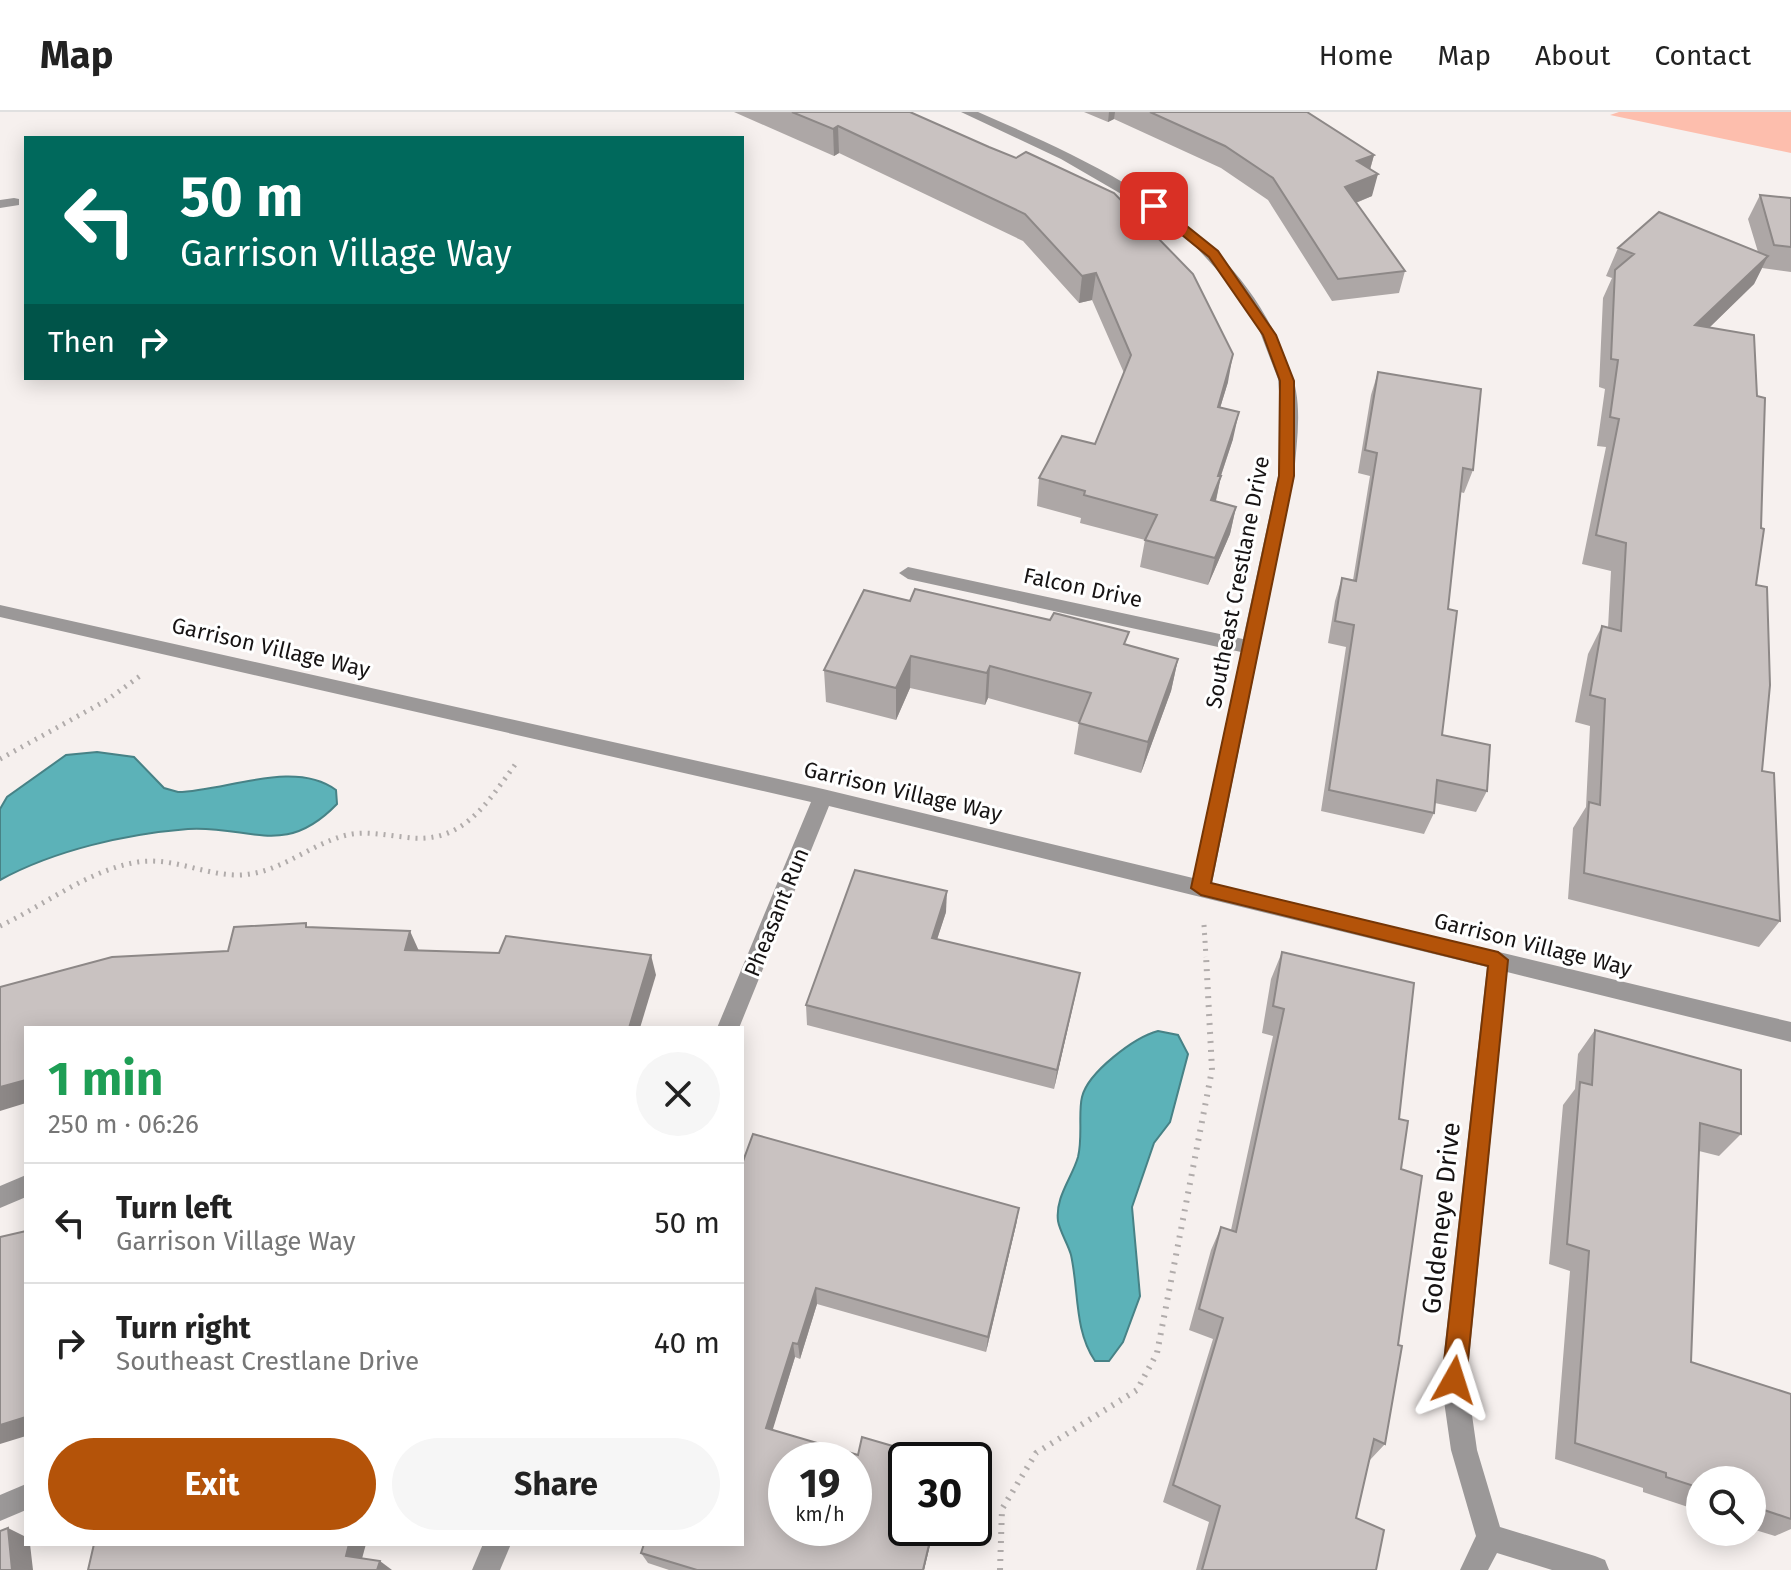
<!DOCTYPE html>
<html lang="en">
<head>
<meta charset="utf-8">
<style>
	body { margin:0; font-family:"Fira Sans",sans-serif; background:#f6f6f6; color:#222; height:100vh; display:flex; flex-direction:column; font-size:30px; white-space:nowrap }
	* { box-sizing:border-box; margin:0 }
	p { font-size:26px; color:#767676 }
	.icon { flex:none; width:44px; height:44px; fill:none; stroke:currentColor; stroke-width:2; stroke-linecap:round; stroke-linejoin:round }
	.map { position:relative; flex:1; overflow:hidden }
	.side { position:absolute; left:24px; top:914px; width:720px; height:520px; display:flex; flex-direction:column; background:#fff; border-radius:0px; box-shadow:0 4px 20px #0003 }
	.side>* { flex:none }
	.guide { position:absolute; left:24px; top:24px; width:720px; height:244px; border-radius:0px; box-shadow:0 4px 20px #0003; background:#00695c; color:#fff; overflow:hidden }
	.fabs { position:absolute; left:1686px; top:1354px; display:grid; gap:16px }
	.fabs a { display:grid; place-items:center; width:80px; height:80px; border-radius:50%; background:#fff; box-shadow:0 4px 20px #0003; font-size:40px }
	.speed { position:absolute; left:768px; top:1330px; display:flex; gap:16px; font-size:40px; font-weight:700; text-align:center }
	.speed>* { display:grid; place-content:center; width:104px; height:104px; border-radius:50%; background:#fff; box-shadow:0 4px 20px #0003; line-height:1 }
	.speed small { font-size:20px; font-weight:400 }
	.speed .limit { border:4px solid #111; border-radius:12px; background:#fff; color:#111 }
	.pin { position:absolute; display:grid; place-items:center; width:68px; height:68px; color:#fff; margin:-34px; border-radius:16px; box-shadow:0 4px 12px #0006 }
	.me { position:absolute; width:88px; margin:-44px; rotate:6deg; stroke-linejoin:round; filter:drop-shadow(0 0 6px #0008) }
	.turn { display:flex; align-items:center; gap:28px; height:168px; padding:0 24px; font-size:36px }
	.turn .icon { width:104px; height:104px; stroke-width:2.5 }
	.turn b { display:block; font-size:56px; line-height:68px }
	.then { display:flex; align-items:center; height:76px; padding:0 24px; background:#0003; gap:16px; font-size:30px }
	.round { display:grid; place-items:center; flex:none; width:84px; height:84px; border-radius:42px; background:#f6f6f6 }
	.headline { display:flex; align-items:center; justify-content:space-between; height:136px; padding:0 24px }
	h1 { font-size:48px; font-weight:700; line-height:60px; color:#1e9e55 }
	.button { display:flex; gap:16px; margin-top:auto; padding:16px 24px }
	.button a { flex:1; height:92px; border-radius:48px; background:#b45309; color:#fff; font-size:32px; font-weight:700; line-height:92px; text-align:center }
	.button a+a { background:#f6f6f6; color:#222 }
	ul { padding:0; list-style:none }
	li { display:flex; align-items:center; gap:24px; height:120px; padding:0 24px; border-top:2px solid #e0e0e0 }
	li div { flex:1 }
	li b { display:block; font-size:30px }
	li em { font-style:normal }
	header { display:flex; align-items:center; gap:48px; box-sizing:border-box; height:112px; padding:0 40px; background:#fff; border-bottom:2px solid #e0e0e0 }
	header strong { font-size:38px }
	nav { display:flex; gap:44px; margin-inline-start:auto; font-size:28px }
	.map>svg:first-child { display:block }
	.green { fill:#fdbead }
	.water { fill:#5cb2b8; stroke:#478286; stroke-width:2 }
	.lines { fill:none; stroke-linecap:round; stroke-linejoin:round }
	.path-far1 { stroke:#b1acab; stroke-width:5; stroke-dasharray:2 6; stroke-linecap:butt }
	.path { stroke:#b1acab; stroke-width:6; stroke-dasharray:2 7; stroke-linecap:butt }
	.minor { fill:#9b9898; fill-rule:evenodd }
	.wall { fill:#ada7a6 }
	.shaded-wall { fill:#8d8887 }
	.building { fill:#c9c2c1; stroke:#8d8887; stroke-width:2; fill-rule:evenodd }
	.route { fill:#b45309; stroke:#753606; stroke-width:2 }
	.labels { text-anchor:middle; stroke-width:6; stroke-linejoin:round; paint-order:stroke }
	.street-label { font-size:22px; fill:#161313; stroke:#fff }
	.near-street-label { font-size:26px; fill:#161313; stroke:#fff }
</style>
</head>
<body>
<header>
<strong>Map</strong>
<nav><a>Home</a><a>Map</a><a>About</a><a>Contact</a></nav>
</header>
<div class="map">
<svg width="1791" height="1458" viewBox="0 0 1791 1458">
	<rect width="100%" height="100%" fill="#f6f0ee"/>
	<!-- green -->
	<polygon class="green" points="1619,0 1791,0 1791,41 1610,3"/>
	<!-- water -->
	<g class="water">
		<path d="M 97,640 L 134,645 L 164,676 L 178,680 C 226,679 294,647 336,678 L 337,692 C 284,747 250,713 188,717 C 126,722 55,738 0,768 L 0,697 L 7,685 L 66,643 Z"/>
		<path d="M 1158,919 L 1178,923 L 1188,942 L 1170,1010 L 1154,1031 L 1132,1095 L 1140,1184 L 1123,1230 L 1109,1249 L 1095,1249 C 1074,1218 1079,1179 1071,1143 C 1068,1132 1060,1120 1058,1109 C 1055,1085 1072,1066 1078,1045 C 1083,1025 1078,1001 1082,985 C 1088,960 1135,925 1158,919 Z"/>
	</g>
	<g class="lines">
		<!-- path-far1 -->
		<g class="path-far1">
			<polyline points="0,647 107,588 140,564"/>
			<polyline points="1204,813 1206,845"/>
			<path d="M 0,814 C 45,793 88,758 138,750 C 172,745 202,762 235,763 C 276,764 305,735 343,724 C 363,718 383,723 404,725 C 463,734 486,692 517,650"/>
		</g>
		<!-- path -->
		<polyline class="path" points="1000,1458 1002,1397 1036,1341 1137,1278 1157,1241 1212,958 1206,843"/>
		<!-- minor -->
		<g class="minor">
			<path d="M 961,0 L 978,0 C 1097,52 1230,110 1282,238 C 1287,251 1294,265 1296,279 C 1301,307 1296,336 1294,364 L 1212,771 L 1791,910 L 1791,930 L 1507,860 L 1467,1268 L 1477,1338 L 1500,1415 L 1595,1444 L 1605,1448 L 1609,1458 L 1552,1458 L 1497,1441 L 1488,1458 L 1460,1458 L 1476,1424 L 1451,1338 L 1441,1268 L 1487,855 L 829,694 L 739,916 L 717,916 L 811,690 L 0,505 L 0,493 L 823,677 L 1193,766 L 1241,540 L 908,467 L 899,461 L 908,455 L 1243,527 L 1278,364 L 1282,315 L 1278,267 L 1258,215 L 1230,172 L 1195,134 L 1154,101 L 1061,47 Z"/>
			<polygon points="14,86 19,87 19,93 0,96 0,88"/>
			<polygon points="26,1063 26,1085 0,1096 0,1074"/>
			<polygon points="26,1372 26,1398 0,1409 0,1383"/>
			<polygon points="483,1432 511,1432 500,1458 472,1458"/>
		</g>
	</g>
	<!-- wall -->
	<g class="wall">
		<polygon points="734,0 910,0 1228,270 1220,296 1233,327 1221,364 1216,389 1236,395 1230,422 1208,473 1140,455 1145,428 1080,411 1081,406 1037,394 1039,366 1095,332 1124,261 1092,188 1079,191 1023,129 839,41 834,44"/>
		<polygon points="1084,0 1307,0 1374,43 1370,58 1372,84 1356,91 1405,159 1399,181 1332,189 1268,88 1221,56 1114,7 1108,10"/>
		<polygon points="1760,83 1791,86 1791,160 1762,156 1754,172 1709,216 1756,473 1762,659 1780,809 1759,835 1568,787 1573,716 1586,695 1590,614 1575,610 1588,542 1602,514 1608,516 1611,459 1582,452 1606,335 1597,334 1605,277 1599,275 1603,186 1612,166 1606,164 1618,136 1758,140 1748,107"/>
		<polygon points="1378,260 1473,358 1464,381 1460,380 1448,497 1442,623 1487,679 1476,700 1435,691 1434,701 1424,722 1321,699 1346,535 1328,531 1335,489 1342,466 1353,468 1370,364 1358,361 1371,283"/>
		<polygon points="910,489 1126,533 1178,547 1171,579 1141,661 1074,642 1079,611 988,586 985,593 910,576 896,608 826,590 824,558"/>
		<polygon points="946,800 937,827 1080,861 1054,977 807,913 806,893"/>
		<polygon points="1282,840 1399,1007 1401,1057 1398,1233 1385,1332 1369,1349 1356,1406 1376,1458 1196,1458 1209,1410 1163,1390 1213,1227 1189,1218 1211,1138 1221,1115 1231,1118 1273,924 1262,921 1271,867"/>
		<polygon points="1595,918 1741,1022 1719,1044 1699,1039 1691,1250 1791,1282 1791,1417 1775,1424 1752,1417 1752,1368 1700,1368 1700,1399 1643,1380 1643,1376 1555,1347 1570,1159 1549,1152 1563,993 1575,977 1578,942"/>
		<polygon points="753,1022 1019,1096 1016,1113 986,1240 817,1192 800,1247 795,1245 772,1318 858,1343 906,1348 934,1416 924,1458 669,1458 648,1451 641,1441 644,1433 641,1432 742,1432"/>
	</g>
	<!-- shaded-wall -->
	<g class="shaded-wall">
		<polygon points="1109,0 1115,0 1114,7 1108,10"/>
		<polygon points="838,14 839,41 834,44 833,17"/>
		<polygon points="1374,43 1368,64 1357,49"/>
		<polygon points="1378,62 1372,84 1340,97 1345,75"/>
		<polygon points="1768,144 1754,172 1682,242 1695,213"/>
		<polygon points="1096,161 1092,188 1079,191 1082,164"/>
		<polygon points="1233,242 1228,270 1212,322 1218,295"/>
		<polygon points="1239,300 1233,327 1219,369 1221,364 1215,392 1211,388"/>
		<polygon points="1236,395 1230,422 1208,473 1215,446"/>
		<polygon points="911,544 910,576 896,608 896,576"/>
		<polygon points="1178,547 1171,579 1141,661 1148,630"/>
		<polygon points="990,554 988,586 985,593 987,561"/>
		<polygon points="947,779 946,800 931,846 932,826"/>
		<polygon points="410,819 419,839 405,838"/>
		<polygon points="651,843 656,863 640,916 629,916"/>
		<polygon points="1080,861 1076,881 1054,977 1057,958"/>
		<polygon points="26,968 26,991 0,999 0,975"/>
		<polygon points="1019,1096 1016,1113 986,1240 988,1225"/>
		<polygon points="816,1176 817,1192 800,1247 798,1232"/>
		<polygon points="793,1231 795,1245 769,1330 766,1316"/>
		<polygon points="26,1305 26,1324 0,1332 0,1313"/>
		<polygon points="8,1416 26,1425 26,1432 30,1432 33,1458 12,1458"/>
		<polygon points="933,1416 934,1416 924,1458 923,1458"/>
		<polygon points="349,1432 366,1432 360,1454 346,1444"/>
		<polygon points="380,1449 392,1458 377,1458"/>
	</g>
	<!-- building -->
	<g class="building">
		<polygon points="792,0 910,0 989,35 1016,46 1026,40 1114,81 1193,162 1233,242 1218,295 1239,300 1218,364 1221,364 1211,388 1236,395 1215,446 1145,428 1157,403 1084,383 1085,379 1039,366 1062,324 1095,332 1131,243 1096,161 1082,164 1025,102 838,14 833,17"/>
		<polygon points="1150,0 1307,0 1374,43 1357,49 1378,62 1345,75 1405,159 1338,167 1273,66 1225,34"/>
		<polygon points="1760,83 1791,86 1791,135 1774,133"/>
		<polygon points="1659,100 1768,144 1695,213 1754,223 1757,284 1765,286 1761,416 1764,417 1756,473 1767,475 1770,573 1762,659 1774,661 1780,809 1584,761 1589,690 1600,693 1605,587 1590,583 1602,514 1621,519 1626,431 1596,423 1619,307 1610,305 1618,248 1611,247 1615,158 1634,142 1618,136"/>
		<polygon points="1378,260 1481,277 1473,358 1463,356 1448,497 1457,499 1442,623 1490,633 1487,679 1437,668 1434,701 1329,678 1354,513 1335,509 1342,466 1356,469 1377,341 1365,338"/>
		<polygon points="915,477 1050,508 1054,501 1129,520 1124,532 1178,547 1148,630 1079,611 1091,581 990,554 987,561 911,544 896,576 824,558 864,478 910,489"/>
		<polygon points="855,758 947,779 932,826 1080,861 1057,958 806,893"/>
		<polygon points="306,811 306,815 410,819 405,838 499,841 506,824 651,843 629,916 26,916 26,968 0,975 0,875 112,845 228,839 234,815"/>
		<polygon points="1282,840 1414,871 1399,1007 1408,1009 1401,1057 1422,1064 1398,1233 1402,1234 1385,1332 1374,1327 1356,1406 1384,1418 1376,1458 1202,1458 1220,1394 1173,1373 1223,1206 1199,1197 1221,1115 1236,1120 1284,897 1273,894"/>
		<polygon points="1595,918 1741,958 1741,1022 1700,1011 1691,1250 1791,1282 1791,1407 1752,1394 1752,1368 1700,1368 1700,1376 1666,1365 1666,1361 1575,1331 1589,1139 1567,1132 1580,970 1592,973"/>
		<path d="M 753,1022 L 1019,1096 L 988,1225 L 816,1176 L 798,1232 L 793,1231 L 766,1316 L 858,1343 L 862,1325 L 920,1342 L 918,1348 L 906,1348 L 906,1416 L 933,1416 L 923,1458 L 697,1458 L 641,1441 L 644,1432 L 742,1432 L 742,1052 ZM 786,1348 L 854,1348 L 854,1416 L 786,1416 Z"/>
		<polygon points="26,1119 26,1305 0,1313 0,1125"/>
		<polygon points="8,1416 12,1458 0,1458 0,1419"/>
		<polygon points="94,1432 349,1432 346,1444 380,1449 377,1458 88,1458"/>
	</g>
	<!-- route -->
	<polygon class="route" points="1149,91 1158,91 1218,139 1276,223 1294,269 1294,364 1211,771 1498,840 1508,848 1466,1268 1462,1276 1454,1280 1446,1276 1442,1268 1488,854 1201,783 1191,776 1279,364 1280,269 1263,223 1209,145 1149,96"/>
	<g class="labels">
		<!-- street labels -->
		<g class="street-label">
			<text transform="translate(1237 470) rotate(-79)" y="8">Southeast Crestlane Drive</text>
			<text transform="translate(1083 475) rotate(12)" y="8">Falcon Drive</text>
			<text transform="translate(271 535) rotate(13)" y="8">Garrison Village Way</text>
			<text transform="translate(903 679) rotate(13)" y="8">Garrison Village Way</text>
			<text transform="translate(776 800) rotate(-68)" y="8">Pheasant Run</text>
			<text transform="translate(1533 832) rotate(14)" y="8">Garrison Village Way</text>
		</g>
		<!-- near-street labels -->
		<g class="near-street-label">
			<text transform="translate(1441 1106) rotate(-84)" y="9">Goldeneye Drive</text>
		</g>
	</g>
</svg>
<div class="fabs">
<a><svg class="icon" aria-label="search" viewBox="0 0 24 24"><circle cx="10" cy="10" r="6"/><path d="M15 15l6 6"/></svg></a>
</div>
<div class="speed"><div>19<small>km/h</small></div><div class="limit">30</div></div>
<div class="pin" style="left:1154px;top:94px;background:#d93025"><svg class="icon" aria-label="arrive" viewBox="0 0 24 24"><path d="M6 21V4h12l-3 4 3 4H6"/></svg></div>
<svg class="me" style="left:1454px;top:1268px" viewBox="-20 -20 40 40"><path d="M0-17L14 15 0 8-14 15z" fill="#b45309" stroke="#fff" stroke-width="4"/></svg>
<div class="guide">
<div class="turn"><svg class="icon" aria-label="left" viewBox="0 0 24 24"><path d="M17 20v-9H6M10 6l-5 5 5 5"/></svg><div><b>50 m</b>Garrison Village Way</div></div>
<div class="then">Then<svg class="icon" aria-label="right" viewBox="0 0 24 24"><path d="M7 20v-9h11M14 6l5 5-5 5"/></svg></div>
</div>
<section class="side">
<div class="headline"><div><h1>1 min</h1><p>250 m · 06:26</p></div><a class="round"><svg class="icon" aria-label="close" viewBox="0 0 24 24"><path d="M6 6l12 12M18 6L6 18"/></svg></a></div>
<ul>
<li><svg class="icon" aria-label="left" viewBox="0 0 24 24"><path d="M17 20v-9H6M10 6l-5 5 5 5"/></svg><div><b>Turn left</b><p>Garrison Village Way</p></div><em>50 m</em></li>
<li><svg class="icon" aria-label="right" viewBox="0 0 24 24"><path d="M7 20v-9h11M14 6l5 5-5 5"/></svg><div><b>Turn right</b><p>Southeast Crestlane Drive</p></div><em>40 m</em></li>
</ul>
<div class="button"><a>Exit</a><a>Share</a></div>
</section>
</div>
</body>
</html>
